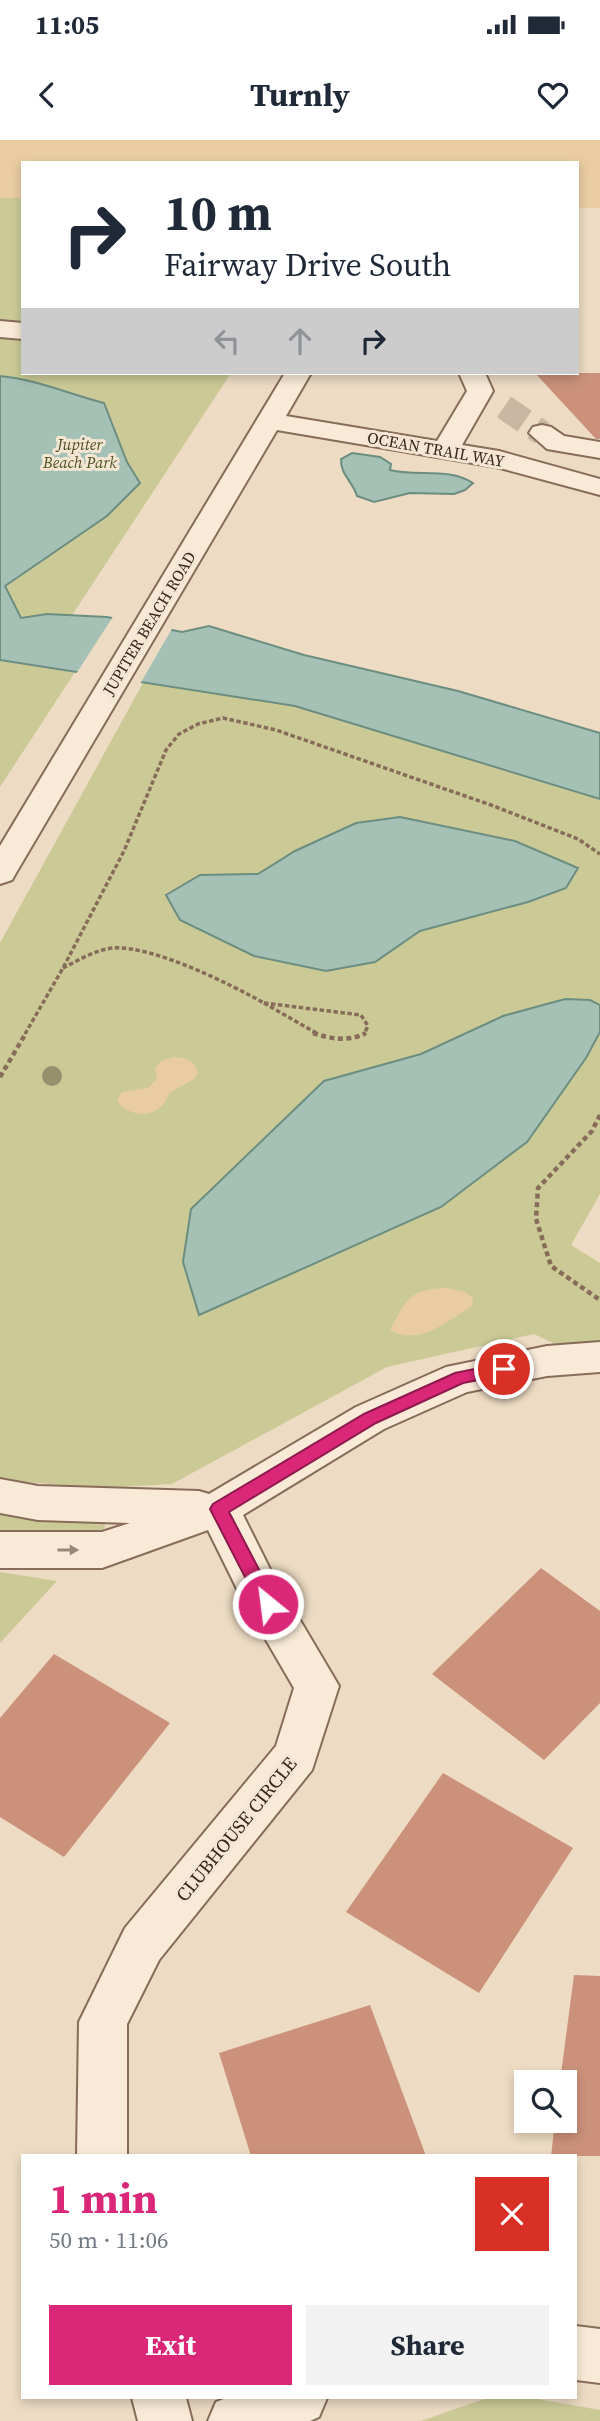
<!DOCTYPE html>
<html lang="en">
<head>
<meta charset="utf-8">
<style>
	body { margin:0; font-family:"Source Serif 4",serif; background:#f2f2f3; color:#1f2937; height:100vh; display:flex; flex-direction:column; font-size:26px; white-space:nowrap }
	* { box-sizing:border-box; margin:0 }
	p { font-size:23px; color:#747a83 }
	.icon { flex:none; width:38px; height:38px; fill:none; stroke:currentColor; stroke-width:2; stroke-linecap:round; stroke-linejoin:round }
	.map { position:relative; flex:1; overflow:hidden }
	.sheet { position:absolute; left:21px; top:2014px; width:556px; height:245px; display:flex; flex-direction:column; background:#fff; border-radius:0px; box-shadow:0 4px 10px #0003 }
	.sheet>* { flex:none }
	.top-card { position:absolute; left:21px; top:21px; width:558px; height:214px; border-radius:0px; box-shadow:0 4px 10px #0003; background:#fff; color:#1f2937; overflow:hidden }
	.buttons { position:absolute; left:514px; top:1930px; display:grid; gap:14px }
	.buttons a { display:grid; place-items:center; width:63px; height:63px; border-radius:0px; background:#fff; box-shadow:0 4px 10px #0003; font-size:35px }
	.pin { position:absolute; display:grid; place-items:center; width:60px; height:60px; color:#fff; margin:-30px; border:4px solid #fff; border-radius:50%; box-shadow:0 2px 7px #0007 }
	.me { position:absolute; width:77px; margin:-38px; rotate:331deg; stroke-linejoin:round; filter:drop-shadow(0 0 5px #0008) }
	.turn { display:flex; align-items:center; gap:24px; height:147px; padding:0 28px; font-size:32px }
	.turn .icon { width:91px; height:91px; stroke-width:2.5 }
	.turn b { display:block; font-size:49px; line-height:60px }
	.lanes { display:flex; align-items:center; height:66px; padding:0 28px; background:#0003; justify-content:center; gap:35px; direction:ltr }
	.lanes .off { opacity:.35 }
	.round { display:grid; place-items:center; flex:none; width:74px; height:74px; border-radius:0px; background:#f2f2f3 }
	.summary { display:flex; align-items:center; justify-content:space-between; height:119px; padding:0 28px }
	h1 { font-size:42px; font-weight:700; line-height:52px; color:#db2777 }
	.action { display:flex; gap:14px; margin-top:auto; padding:14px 28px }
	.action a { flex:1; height:80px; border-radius:0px; background:#db2777; color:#fff; font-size:28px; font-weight:700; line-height:80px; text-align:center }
	.action a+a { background:#f2f2f3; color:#1f2937 }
	.status { display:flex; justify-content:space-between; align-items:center; height:49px; padding:0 35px; background:#fff; direction:ltr }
	.status svg { height:19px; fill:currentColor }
	header { display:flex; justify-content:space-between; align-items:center; height:91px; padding:0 28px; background:#fff; font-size:32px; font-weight:700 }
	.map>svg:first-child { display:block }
	.green { fill:#cbca97 }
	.sand { fill:#e9cca1 }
	.water { fill:#a5c0b5; stroke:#6c8e81; stroke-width:2 }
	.pier { fill:#eddbc3 }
	.building { fill:#cb917a }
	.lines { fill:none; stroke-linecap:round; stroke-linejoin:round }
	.minor-tunnel { stroke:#c9b7a2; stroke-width:25; stroke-dasharray:25 12; stroke-linecap:butt }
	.minor-casing { stroke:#876c5a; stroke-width:4 }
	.path-far1 { stroke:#876c5a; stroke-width:3.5; stroke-dasharray:4.5 2.5; stroke-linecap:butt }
	.path { stroke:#876c5a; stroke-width:4.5; stroke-dasharray:5 3.5; stroke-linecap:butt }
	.minor { fill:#f8ead6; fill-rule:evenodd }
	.tree { fill:#96906c }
	.oneway { fill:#98887a }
	.route { fill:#db2777; stroke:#8e194d; stroke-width:2 }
	.labels { text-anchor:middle; stroke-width:6; stroke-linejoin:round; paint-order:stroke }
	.far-park-label { font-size:16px; font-style:italic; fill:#4e5325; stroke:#f5e6d3 }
	.far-street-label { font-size:16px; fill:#37271e; stroke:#f5e6d3 }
	.street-label { font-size:19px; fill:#37271e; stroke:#f5e6d3 }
</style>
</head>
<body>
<div class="status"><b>11:05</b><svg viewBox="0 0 49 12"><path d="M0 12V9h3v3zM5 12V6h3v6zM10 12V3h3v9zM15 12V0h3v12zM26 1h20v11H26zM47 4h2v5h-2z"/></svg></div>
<header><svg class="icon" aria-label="back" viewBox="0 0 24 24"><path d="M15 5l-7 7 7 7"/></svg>Turnly<svg class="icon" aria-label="heart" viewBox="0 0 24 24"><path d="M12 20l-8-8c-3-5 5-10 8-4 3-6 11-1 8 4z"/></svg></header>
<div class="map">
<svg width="600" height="2281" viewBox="0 0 600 2281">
	<rect width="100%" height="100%" fill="#eddbc3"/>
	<!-- green -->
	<g class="green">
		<polygon points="0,0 23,23 23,233 231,233 42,521 77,529 0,647"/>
		<polygon points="144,541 295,566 600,659 600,1054 571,1105 600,1123 600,1225 534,1194 387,1227 172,1344 102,1348 0,1340 0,803"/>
		<polygon points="0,1375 106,1379 104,1390 97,1393 0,1395"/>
		<polygon points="0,1432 57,1441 0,1503"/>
		<polygon points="487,2258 532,2258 600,2270 600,2281 421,2281"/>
	</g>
	<!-- sand -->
	<g class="sand">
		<polygon points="0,0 600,0 600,68 578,68 578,23 23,23 23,58 0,58"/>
		<path d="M 174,917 C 186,918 194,920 198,933 L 194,939 L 169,953 C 163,978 131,980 117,961 L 122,952 L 148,948 L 157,939 L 155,928 L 162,921 Z"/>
		<path d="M 447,1148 L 465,1152 L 473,1158 L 472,1166 C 447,1181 419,1207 390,1190 C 407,1159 409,1149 447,1148 Z"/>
	</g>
	<!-- water -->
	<g class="water">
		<path d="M 0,236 C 35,239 69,254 104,263 L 127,322 L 140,343 L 107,376 L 5,446 L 21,478 L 47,474 L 107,477 L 182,492 L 209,486 L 304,515 L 458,551 L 600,593 L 600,659 L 295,566 L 0,520 Z"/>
		<path d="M 352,313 L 380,317 L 391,324 L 390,330 C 417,337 449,327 473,343 L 465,350 L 454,354 L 410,353 L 374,362 L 357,356 C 353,342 340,334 341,319 Z"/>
		<polygon points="400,677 515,701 578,728 566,748 528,762 420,791 375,822 326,831 254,816 180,780 166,755 200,735 258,734 295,711 356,683"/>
		<polygon points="565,859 590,860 600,865 600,892 586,918 527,1002 441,1067 199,1175 183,1122 191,1069 324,941 421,914 503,876"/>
	</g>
	<!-- pier -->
	<polygon class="pier" points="114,475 173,487 140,544 76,534"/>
	<!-- building -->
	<g class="building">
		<polygon points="535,233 600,233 600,299 596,299"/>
		<polygon points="541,1428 600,1471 600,1563 544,1620 432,1534"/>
		<polygon points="54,1514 170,1583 64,1717 0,1677 0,1578"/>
		<polygon points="443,1633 573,1708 479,1853 346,1772"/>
		<polygon points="574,1835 600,1836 600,2016 551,2016 555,1981 565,1981 565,1942 560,1942"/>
		<polygon points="370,1865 426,2016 251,2016 219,1913"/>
	</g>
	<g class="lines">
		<!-- minor-tunnel -->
		<polyline class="minor-tunnel" points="504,267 542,293"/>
		<defs>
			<g id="minor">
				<polygon points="0,181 23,183 23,199 0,197"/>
				<polygon points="285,233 311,233 286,276 437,301 467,251 459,233 485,233 493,251 462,305 499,311 600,339 600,355 496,327 277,290 16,733 12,740 0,744 0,706"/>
				<polygon points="542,285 551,287 564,296 600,302 600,318 547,309 529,293 533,287"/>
				<polygon points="600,1202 600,1232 547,1236 467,1252 384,1289 243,1375 271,1431 339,1546 312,1630 159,1820 127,1884 127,2016 77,2016 79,1882 125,1788 276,1606 294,1548 241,1457 208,1390 102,1428 0,1428 0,1392 102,1392 130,1383 38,1380 0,1373 0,1339 38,1346 199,1351 209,1354 356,1267 446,1227 547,1206"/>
				<polygon points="576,2186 600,2189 600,2243 576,2240"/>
				<polygon points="132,2258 186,2258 192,2281 138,2281"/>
				<polygon points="226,2258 327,2258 319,2277 310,2281 208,2281 216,2262"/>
			</g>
		</defs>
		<!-- minor casing -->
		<use href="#minor" class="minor-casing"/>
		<!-- path-far1 -->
		<g class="path-far1">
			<path d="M 63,828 C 79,820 95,810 113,808 C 152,805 230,844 264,863"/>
			<polyline points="264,863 361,875 368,886 364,894"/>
			<polyline points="264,863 318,894"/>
			<polyline points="25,894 63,828 124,711 166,610 179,594 198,584 223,578 276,590 491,665 578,699 600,714"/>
		</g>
		<!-- path -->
		<g class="path">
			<path d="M 313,893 C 331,899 349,902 366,893"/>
			<polyline points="0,937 26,893"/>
			<polyline points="600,975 592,991 538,1048 536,1079 551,1126 600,1160"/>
		</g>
		<!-- minor -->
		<use href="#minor" class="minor"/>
	</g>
	<!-- trees -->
	<circle class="tree" cx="52" cy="936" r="10"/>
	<!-- one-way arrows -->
	<defs><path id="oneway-solid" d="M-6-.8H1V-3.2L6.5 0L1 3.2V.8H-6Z" transform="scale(1.75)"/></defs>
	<use class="oneway" href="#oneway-solid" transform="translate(68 1410)"/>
	<!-- route -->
	<polygon class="route" points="504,1223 512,1229 509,1234 463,1243 376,1283 229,1372 277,1464 274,1470 268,1472 262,1470 210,1369 213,1364 364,1274 455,1233"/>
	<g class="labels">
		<!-- far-park labels -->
		<g class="far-park-label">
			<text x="80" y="310">Jupiter<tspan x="80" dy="18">Beach Park</tspan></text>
		</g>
		<!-- far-street labels -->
		<g class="far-street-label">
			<text transform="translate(436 309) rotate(10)" y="6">OCEAN TRAIL WAY</text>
			<text transform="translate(149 483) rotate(-59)" y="6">JUPITER BEACH ROAD</text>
		</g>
		<!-- street labels -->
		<g class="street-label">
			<text transform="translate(236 1689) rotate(-51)" y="7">CLUBHOUSE CIRCLE</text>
		</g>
	</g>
</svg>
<div class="buttons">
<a><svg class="icon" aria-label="search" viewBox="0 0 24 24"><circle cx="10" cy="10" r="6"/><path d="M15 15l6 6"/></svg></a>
</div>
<div class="pin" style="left:504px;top:1229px;background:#d93025"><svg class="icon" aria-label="arrive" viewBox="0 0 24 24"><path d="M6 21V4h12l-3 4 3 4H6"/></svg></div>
<svg class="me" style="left:268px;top:1464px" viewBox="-20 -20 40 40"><circle r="17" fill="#db2777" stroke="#fff" stroke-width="3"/><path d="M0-11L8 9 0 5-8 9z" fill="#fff"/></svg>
<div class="top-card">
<div class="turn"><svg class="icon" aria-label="right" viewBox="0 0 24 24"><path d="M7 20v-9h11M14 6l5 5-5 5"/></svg><div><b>10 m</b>Fairway Drive South</div></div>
<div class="lanes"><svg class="icon off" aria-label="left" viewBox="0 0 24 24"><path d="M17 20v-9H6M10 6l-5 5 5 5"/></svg><svg class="icon off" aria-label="ahead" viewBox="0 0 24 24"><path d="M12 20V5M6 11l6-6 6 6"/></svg><svg class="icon" aria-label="right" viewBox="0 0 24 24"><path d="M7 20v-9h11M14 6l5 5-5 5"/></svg></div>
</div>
<section class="sheet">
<div class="summary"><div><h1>1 min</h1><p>50 m · 11:06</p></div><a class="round" style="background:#d93025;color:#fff"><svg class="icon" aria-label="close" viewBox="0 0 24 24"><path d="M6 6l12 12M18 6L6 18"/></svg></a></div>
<div class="action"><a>Exit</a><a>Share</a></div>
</section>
</div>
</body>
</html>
